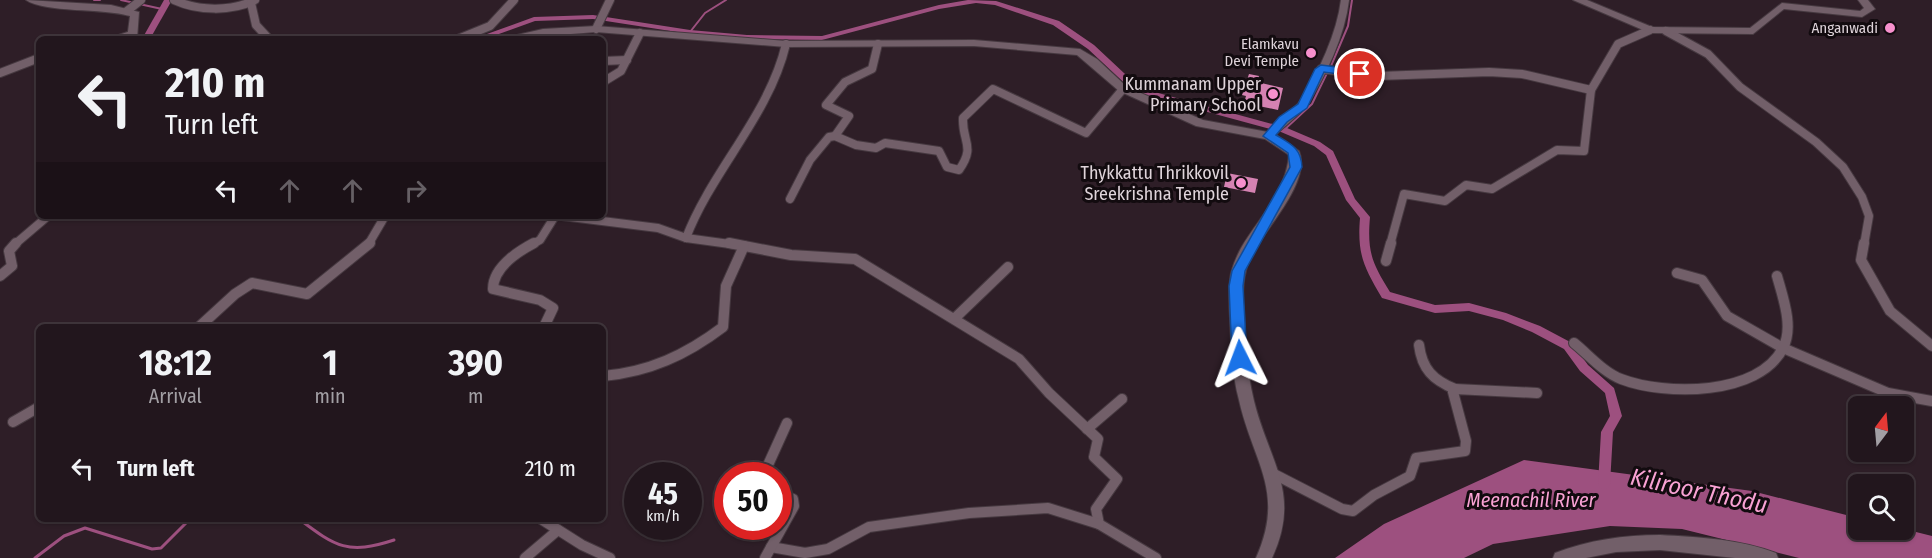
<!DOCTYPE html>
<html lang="en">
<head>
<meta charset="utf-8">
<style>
	body { margin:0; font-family:"Fira Sans Condensed",sans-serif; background:#2a1f26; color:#f1f3f6; height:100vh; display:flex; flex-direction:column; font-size:22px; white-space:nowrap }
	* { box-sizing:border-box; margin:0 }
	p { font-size:20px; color:#a29fa4 }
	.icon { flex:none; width:33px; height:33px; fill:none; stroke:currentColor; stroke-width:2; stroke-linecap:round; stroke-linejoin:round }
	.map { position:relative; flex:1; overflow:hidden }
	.drawer { position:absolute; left:36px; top:324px; width:570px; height:198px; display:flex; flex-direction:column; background:#22161d; border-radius:9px; box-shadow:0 2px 4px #0004,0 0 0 2px #3f353b }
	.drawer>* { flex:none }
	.guide { position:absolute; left:36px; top:36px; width:570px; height:183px; border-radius:9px; box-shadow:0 2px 4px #0004,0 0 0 2px #3f353b; background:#22161d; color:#f1f3f6; overflow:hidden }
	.needle { width:39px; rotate:16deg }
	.fabs { position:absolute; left:1848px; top:396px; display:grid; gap:12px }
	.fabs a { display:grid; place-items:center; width:66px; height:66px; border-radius:9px; background:#22161d; box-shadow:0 2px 4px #0004,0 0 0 2px #3f353b; font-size:30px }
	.speed { position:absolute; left:624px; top:462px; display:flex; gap:12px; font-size:30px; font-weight:700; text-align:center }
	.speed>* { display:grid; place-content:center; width:78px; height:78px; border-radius:50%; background:#22161d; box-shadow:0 2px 4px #0004,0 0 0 2px #3f353b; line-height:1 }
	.speed small { font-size:15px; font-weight:400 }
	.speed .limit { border:9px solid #d22; background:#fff; color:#111 }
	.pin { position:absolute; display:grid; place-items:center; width:51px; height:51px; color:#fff; margin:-26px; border:3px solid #fff; border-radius:50%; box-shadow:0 2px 6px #0007 }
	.me { position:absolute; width:66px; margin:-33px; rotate:357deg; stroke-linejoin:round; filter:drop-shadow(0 0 4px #0008) }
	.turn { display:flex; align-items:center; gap:21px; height:126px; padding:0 30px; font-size:27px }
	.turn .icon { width:78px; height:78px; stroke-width:2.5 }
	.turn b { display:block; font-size:42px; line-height:51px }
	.lanes { display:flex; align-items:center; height:57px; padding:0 30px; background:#0003; justify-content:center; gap:30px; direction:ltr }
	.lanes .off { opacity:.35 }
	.eta { display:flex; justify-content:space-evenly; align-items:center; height:102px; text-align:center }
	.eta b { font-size:36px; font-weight:700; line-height:42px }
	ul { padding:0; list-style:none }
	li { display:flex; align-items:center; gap:18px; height:84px; padding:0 30px }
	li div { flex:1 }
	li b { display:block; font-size:22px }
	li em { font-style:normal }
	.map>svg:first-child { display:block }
	.water { fill:#9d507f }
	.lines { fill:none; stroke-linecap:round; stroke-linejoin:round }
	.stream-far1 { stroke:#9d507f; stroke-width:2 }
	.stream { stroke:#9d507f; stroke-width:3 }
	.canal { fill:#9d507f; fill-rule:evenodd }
	.building { fill:#d582b2 }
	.minor-far1-casing { stroke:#463940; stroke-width:10 }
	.minor-casing { stroke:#463940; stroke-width:12 }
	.secondary-casing { stroke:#463940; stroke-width:2 }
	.minor-far1 { stroke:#725f69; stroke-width:8 }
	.minor { stroke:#725f69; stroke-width:10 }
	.secondary { fill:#725f69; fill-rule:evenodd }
	.route { fill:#1a73e8; stroke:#114b97; stroke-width:1.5 }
	.poi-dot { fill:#f790cd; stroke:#120b0f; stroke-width:2 }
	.labels { text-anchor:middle; stroke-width:6; stroke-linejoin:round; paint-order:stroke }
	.far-poi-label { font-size:15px; fill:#dfd4da; stroke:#120b0f; text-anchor:end }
	.poi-label { font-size:18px; fill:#dfd4da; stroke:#120b0f; text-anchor:end }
	.water-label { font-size:20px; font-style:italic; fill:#f9a2d4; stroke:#120b0f }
	.near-water-label { font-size:24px; font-style:italic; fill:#f9a2d4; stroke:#120b0f }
</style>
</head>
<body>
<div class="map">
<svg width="1932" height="558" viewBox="0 0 1932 558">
	<rect width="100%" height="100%" fill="#2e1e27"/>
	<!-- water -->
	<polygon class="water" points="1524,460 1752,491 1858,518 1858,530 1904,529 1932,536 1932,558 1799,558 1682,529 1610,526 1493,544 1464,558 1335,558 1384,524"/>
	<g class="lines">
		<!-- stream-far1 -->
		<g class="stream-far1">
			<polyline points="94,0 100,0"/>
			<polyline points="121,0 162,9"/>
			<polyline points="690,32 705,13 726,0"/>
			<polyline points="1331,66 1348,26 1352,0"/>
			<polyline points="1284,130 1312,104 1327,73"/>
		</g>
		<!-- stream -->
		<g class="stream">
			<path d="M 299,519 C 336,547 348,555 394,540"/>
			<polyline points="35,558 64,536 85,528 152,549 161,548 190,519"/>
		</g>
		<!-- canal -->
		<g class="canal">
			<polygon points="164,0 172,0 150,39 142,39"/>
			<path d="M 968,0 L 996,1 L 1059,21 L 1094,45 L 1140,88 L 1287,128 L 1320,142 L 1333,151 L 1355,199 L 1370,217 C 1367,252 1372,263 1390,292 L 1435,305 L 1469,303 L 1506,313 L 1540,326 L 1572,343 L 1588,365 L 1614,388 L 1622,416 L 1613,432 L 1610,484 L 1608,488 L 1604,489 L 1600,488 L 1598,484 L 1601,432 L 1610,416 L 1605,393 L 1580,371 L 1564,349 L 1532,332 L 1503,320 L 1469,311 L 1435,313 L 1382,298 C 1364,267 1357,255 1360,218 L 1346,200 L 1326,155 L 1314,146 L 1281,132 L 1134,92 L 1088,49 L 1053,25 L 995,5 L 976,3 L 939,9 L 822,40 L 747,39 L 690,34 L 593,19 L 535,21 L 485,39 L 473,39 L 534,17 L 593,15 L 690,30 L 747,35 L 822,36 L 939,5 Z"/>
		</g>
	</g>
	<!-- building -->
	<g class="building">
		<polygon points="1249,74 1259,76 1257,82 1283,88 1278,110 1244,103 1246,96 1242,95"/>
		<polygon points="1227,173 1258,179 1255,193 1224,187"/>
	</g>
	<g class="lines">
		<defs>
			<g id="minor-far1">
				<path d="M 174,0 C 198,11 231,12 255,0"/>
				<polyline points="251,3 256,25 269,39"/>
				<polyline points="127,11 141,0"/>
				<polyline points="596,29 610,0"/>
				<polyline points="1666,31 1708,54 1740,87 1816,142 1843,167 1862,197 1869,216 1864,245"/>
				<polyline points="119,39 131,35"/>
				<polyline points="458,39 490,26 514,0"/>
				<polyline points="603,61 627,60"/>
				<polyline points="1321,69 1379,76 1489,72 1522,74 1591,90 1618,44 1650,30"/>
				<polyline points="0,73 39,58"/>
				<polyline points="603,82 621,71 640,33"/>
				<polyline points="835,136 849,116 826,105 845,82 872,69 878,44"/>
				<path d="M 1269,136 C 1278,126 1298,111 1303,104 C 1322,75 1341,34 1345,0"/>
				<path d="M 790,199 L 810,160 L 829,137 L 835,136 L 856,145 L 876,148 L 885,143 L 939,151 L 947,167 L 959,170 C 976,146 962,142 963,118 L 993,89 L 1086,133 L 1123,89"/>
				<polyline points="562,216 658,228 686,238 737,245"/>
				<path d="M 686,238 C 712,170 769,116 786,44"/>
				<polyline points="14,245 48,216"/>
				<polyline points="368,245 385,216"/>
				<polyline points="531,245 540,240 555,216"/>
				<polyline points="1390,245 1404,194 1445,201 1466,185 1492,189 1557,150 1584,151 1591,90"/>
			</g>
			<g id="minor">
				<path d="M 534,243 C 517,252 493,268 493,289 L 540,300 L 553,308 L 544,327"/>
				<polyline points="729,243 791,255 855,259 1019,359 1049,393 1098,439 1094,457 1117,479 1096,509 1099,524 1156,558"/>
				<polyline points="1864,243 1861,260 1890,311 1932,346"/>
				<polyline points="1386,261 1391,243"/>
				<polyline points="1677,273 1702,280 1727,316 1783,348 1888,393 1932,401"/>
				<polyline points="0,276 12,266 9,251 16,243"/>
				<polyline points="955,318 1008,267"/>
				<polyline points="199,327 235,294 252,283 307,294 370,243"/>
				<path d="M 1574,343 C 1589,355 1603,372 1621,379 C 1665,396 1759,396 1783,348 C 1794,327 1783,298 1777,276"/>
				<path d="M 1419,345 C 1422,369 1433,380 1455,389"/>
				<path d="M 603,376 C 649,372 686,355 723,327 L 726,286 L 744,246"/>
				<polyline points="13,422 39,407"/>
				<polyline points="1087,429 1122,399"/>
				<polyline points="1272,473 1342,509 1353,511 1374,495 1410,476 1416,458 1465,451 1466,441 1453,392 1455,389 1537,393"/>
				<polyline points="763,476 787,423"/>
				<polyline points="541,519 582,545 610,558"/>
				<polyline points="771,547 805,553 828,549 869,527 969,513 1048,508 1099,524"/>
				<polyline points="525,558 558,530"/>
				<polyline points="765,558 794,506 793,499 778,493"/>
			</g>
			<g id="secondary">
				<path d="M 26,0 L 111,5 L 139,12 L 137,39 L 127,39 L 130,16 C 104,8 44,13 26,0 Z"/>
				<polygon points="1573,0 1587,0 1652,27 1750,28 1782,3 1860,11 1864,8 1858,0 1868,0 1875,9 1862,17 1784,9 1753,34 1650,33"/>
				<path d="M 596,26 L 786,41 L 974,40 L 1080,49 L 1097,59 L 1127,87 L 1203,120 L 1273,133 L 1299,151 C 1312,182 1264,230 1251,256 C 1244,271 1243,285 1243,301 C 1244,334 1246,368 1254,401 C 1269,462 1302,493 1272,558 L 1256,558 C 1286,491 1253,463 1239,400 C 1232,374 1231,346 1230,319 C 1229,304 1228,288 1231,273 C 1242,229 1284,206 1289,155 L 1265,139 L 1196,126 L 1119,91 L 1077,55 L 974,46 L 786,47 L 596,32 L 507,39 L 508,37 L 543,29 Z"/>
				<path d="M 1660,535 C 1698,537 1740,539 1776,553 L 1778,558 L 1735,558 L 1660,550 L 1616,552 L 1586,558 L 1553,558 L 1555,553 C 1589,540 1624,535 1660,535 Z"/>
			</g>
		</defs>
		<!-- minor-far1 casing -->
		<use href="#minor-far1" class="minor-far1-casing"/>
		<!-- minor casing -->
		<use href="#minor" class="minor-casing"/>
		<!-- secondary casing -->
		<use href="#secondary" class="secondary-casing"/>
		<!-- minor-far1 -->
		<use href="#minor-far1" class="minor-far1"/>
		<!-- minor -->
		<use href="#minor" class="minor"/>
		<!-- secondary -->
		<use href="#secondary" class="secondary"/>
	</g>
	<!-- route -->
	<path class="route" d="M 1321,65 L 1360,70 L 1365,74 L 1360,77 L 1324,72 L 1307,108 L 1287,122 L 1276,135 C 1291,144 1301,148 1302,167 L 1245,271 L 1243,286 L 1247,358 L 1240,364 L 1232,358 L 1229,286 L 1232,271 L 1290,167 L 1288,153 L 1263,136 L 1279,117 L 1298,104 L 1315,69 Z"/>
	<!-- markers -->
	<g class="poi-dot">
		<circle cx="1890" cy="28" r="6"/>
		<circle cx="1311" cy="53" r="6"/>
		<circle cx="1273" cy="94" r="6"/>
		<circle cx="1241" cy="183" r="6"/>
	</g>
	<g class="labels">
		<!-- far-poi labels -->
		<g class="far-poi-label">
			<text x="1878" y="33">Anganwadi</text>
			<text x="1299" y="49">Elamkavu<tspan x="1299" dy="17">Devi Temple</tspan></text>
		</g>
		<!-- poi labels -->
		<g class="poi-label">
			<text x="1261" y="90">Kummanam Upper<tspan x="1261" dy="21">Primary School</tspan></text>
			<text x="1229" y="179">Thykkattu Thrikkovil<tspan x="1229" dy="21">Sreekrishna Temple</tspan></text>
		</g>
		<!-- water labels -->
		<g class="water-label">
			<text x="1531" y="507">Meenachil River</text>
		</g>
		<!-- near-water labels -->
		<g class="near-water-label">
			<text transform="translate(1699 491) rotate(12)" y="8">Kiliroor Thodu</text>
		</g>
	</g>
</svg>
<div class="fabs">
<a><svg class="needle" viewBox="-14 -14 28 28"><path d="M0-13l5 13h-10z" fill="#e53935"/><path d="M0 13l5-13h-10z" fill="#a29fa4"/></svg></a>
<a><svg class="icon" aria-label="search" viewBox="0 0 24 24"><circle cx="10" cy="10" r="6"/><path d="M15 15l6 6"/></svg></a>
</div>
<div class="speed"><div>45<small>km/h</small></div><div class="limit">50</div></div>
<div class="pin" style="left:1360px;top:74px;background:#d93025"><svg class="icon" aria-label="arrive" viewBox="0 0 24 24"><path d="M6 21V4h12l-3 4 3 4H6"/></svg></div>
<svg class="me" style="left:1240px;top:358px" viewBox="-20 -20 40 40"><path d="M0-17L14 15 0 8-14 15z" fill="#1a73e8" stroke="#fff" stroke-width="4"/></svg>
<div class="guide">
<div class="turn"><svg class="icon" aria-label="left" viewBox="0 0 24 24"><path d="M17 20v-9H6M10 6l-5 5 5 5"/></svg><div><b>210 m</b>Turn left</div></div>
<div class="lanes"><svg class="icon" aria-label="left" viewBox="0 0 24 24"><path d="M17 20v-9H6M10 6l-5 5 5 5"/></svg><svg class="icon off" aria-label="ahead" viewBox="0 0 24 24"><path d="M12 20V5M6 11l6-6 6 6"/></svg><svg class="icon off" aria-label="ahead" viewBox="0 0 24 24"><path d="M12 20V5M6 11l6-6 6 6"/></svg><svg class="icon off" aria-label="right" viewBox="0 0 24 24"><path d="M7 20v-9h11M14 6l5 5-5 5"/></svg></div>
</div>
<section class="drawer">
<div class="eta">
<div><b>18:12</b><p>Arrival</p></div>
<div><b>1</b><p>min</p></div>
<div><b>390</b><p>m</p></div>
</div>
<ul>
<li><svg class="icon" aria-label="left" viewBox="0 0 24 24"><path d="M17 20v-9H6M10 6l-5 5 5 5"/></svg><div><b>Turn left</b></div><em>210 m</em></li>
</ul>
</section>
</div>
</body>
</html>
